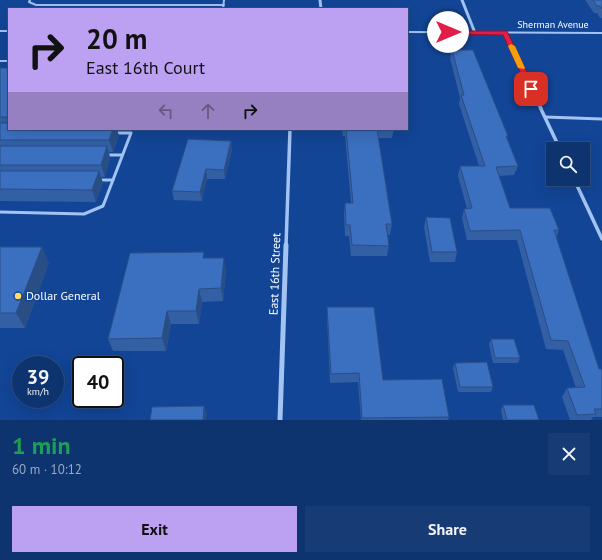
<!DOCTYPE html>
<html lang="en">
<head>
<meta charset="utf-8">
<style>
	body { margin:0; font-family:"PT Sans",sans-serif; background:#173c75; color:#f1f3f6; height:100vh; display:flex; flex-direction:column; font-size:15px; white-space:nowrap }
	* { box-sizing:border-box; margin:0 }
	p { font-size:13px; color:#9baac3 }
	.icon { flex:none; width:22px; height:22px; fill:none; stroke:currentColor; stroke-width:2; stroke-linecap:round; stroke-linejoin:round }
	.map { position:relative; height:420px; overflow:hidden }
	.details { display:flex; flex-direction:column; background:#0e3470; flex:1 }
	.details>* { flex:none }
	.top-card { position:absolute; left:8px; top:8px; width:400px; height:122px; border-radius:0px; box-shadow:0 4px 16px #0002,0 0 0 1px #2e4f83; background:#bca0f2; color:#111; overflow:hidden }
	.controls { position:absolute; left:546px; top:142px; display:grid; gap:8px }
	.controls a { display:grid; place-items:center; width:44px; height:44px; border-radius:0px; background:#0e3470; box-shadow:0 4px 16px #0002,0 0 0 1px #2e4f83; font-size:20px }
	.speed { position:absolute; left:12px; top:356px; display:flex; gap:8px; font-size:20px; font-weight:700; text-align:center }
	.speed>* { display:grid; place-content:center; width:52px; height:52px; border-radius:50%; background:#0e3470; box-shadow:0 4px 16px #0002,0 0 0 1px #2e4f83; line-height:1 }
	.speed small { font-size:10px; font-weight:400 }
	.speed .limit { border:2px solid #111; border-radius:6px; background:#fff; color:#111 }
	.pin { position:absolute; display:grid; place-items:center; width:34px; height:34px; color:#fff; margin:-17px; border-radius:8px; box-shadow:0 2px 6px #0006 }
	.me { position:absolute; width:44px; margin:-22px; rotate:90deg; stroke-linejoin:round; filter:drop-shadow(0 0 3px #0008) }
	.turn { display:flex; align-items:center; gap:14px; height:84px; padding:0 12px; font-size:18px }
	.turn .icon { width:52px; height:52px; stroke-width:2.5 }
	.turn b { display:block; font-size:28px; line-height:34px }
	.lanes { display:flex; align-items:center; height:38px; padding:0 12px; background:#0003; justify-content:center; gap:20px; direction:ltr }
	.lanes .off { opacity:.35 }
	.round { display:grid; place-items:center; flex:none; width:42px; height:42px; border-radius:0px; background:#173c75 }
	.overview { display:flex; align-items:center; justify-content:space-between; height:68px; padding:0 12px }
	h1 { font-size:24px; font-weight:700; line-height:30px; color:#1e9e55 }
	.primary-button { display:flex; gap:8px; margin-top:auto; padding:8px 12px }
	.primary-button a { flex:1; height:46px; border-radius:0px; background:#bca0f2; color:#111; font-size:16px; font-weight:700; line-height:46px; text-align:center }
	.primary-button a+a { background:#173c75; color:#f1f3f6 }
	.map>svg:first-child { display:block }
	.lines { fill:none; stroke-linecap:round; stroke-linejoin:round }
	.service-far1 { stroke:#a3c3f3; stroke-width:2 }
	.service { stroke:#a3c3f3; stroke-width:3 }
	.minor-far2 { stroke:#a3c3f3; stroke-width:3 }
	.minor-far1 { stroke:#a3c3f3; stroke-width:3.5 }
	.minor { stroke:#a3c3f3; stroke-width:5 }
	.tertiary { fill:#a3c3f3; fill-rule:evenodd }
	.wall { fill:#335fa4 }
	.shaded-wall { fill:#294e86 }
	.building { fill:#3b6fbf; stroke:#294e86 }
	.route { fill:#e11d48; stroke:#92132f }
	.slow { fill:#f59e0b }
	.poi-dot { fill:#ffdb65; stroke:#124596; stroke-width:1.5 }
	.labels { text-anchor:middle; stroke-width:3; stroke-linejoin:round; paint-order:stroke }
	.far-street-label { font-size:10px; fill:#fff; stroke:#124596 }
	.street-label { font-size:12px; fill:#fff; stroke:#124596 }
	.poi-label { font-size:12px; fill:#fff; stroke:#124596; text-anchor:start }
</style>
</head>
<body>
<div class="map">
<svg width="602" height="420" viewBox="0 0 602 420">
	<rect width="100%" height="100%" fill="#124596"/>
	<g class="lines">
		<!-- service-far1 -->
		<g class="service-far1">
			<polyline points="30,0 29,2 36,5 224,5"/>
			<polyline points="223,9 224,0"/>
			<polyline points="0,61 9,61"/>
		</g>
		<!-- service -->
		<g class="service">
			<polyline points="545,117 602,119"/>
			<polyline points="106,155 122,155"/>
			<polyline points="98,180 113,180"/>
			<polyline points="0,212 84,214 103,206 131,133 115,133"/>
		</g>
		<!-- minor-far2 -->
		<g class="minor-far2">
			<polyline points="320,0 321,9"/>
			<polyline points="462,0 475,33"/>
			<polyline points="505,33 541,108"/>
		</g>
		<!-- minor-far1 -->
		<g class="minor-far1">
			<polyline points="540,107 560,149"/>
			<polyline points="574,179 602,239"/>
			<polyline points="286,246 290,129"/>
		</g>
		<!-- minor -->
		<polyline class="minor" points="280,420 286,245"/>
		<!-- tertiary -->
		<g class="tertiary">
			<rect x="0" y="30" width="9" height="2"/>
			<polygon points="407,31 602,32 602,34 407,33"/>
		</g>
	</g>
	<!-- wall -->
	<g class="wall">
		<polygon points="585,0 602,0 602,18 600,18 597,13 594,13"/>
		<polygon points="452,50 508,136 507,138 518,166 514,175 499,176 510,208 559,230 556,238 599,369 602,369 602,417 593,417 591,420 570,420 562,397 567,388 576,388 563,350 546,349 517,240 467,240 462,218 464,209 467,209 458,176 460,166 479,166 459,104 460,98 450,58"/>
		<polygon points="0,68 9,68 9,129 121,129 121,130 117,130 119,136 113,152 109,152 110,158 105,177 101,177 103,183 96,202 0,201"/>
		<polygon points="342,129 394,129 392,138 378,138 392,224 390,235 388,235 389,246 387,256 351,256 349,236 345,236 344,214 345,203 351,203 345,136 343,136"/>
		<polygon points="231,141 232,150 225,179 207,179 202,201 174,200 172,191"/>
		<polygon points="426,217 457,252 455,262 430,262 424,227"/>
		<polygon points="0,247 49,263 25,328 0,328"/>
		<polygon points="205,258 226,271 223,301 202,302 199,324 171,324 166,351 113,351 108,339"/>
		<polygon points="327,307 383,380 449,417 448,420 361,420 358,382 330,383 327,317"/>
		<polygon points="491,339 520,358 518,363 493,363 489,344"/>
		<polygon points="455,363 493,387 491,392 458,392 453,368"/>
		<polygon points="503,405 539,420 503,420 501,410"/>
	</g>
	<!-- shaded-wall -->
	<g class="shaded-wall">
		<polygon points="113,129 117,129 119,136 113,152 109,140"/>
		<polygon points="231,141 232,150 225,179 224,170"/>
		<polygon points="107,146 110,158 105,177 101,165"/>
		<polygon points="206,169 207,179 202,201 200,192"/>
		<polygon points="99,171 103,183 96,202 92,190"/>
		<polygon points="42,247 49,263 25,328 16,313"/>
		<polygon points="224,258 226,271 223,301 221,288"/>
		<polygon points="199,289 202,302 199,324 196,311"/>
		<polygon points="167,311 171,324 166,351 162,338"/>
		<polygon points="204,406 207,414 206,420 203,420"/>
	</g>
	<!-- building -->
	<g class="building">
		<polygon points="593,0 602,0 602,9 600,6 597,6"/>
		<polygon points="452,50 473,50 508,136 506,136 518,166 496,167 510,208 550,208 559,230 554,230 599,369 602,369 602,409 594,409 596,414 577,415 567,388 585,387 568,341 551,340 520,230 470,231 464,209 472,208 460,166 485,166 461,95 464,95"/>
		<rect x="0" y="68" width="9" height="49"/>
		<polygon points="0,123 9,123 9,129 113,129 109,140 0,140"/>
		<polygon points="346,129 377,129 392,224 386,224 389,246 352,245 350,225 346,225 345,203 353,203"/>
		<polygon points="188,139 231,141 224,170 206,169 200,192 172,191"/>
		<polygon points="0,146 107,146 101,165 0,165"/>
		<polygon points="0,171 99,171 92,190 0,189"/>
		<polygon points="426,217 450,218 457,252 432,252"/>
		<polygon points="0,247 42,247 16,313 0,313"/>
		<polygon points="204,252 203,258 224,258 221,288 199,289 196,311 167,311 162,338 108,339 130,253"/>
		<polygon points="327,307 374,307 383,380 442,379 449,417 362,418 359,373 331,374"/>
		<polygon points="491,339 514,339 520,358 495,358"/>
		<polygon points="487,362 493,387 460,387 455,363"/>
		<polygon points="503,405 534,405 539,420 507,420"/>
		<polygon points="204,406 203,420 150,420 152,407"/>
	</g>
	<!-- route -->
	<polygon class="route" points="446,31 507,31 535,89 531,91 528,89 503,35 448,34 446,34"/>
	<!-- slow -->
	<polygon class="slow" points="511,44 515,46 525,68 524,69 518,68 508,46"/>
	<!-- markers -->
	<circle class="poi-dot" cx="18" cy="296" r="4"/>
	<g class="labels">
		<!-- far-street labels -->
		<g class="far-street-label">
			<text x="553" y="28">Sherman Avenue</text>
		</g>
		<!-- street labels -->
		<g class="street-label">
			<text transform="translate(275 274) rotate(-88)" y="4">East 16th Street</text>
		</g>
		<!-- poi labels -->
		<g class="poi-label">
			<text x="26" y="300">Dollar General</text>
		</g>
	</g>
</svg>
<div class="controls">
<a><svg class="icon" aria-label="search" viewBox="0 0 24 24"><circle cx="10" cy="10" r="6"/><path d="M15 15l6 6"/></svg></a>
</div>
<div class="speed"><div>39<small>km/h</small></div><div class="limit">40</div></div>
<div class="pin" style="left:531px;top:89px;background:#d93025"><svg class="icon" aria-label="arrive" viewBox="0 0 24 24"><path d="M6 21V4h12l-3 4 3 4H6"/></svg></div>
<svg class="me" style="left:448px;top:32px" viewBox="-20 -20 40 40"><circle r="19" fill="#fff"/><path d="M0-13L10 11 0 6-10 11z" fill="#e11d48"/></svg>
<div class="top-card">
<div class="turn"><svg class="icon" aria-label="right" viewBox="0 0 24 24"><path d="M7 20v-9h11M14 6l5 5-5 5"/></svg><div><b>20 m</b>East 16th Court</div></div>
<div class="lanes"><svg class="icon off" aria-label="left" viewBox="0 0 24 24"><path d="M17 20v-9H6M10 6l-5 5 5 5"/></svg><svg class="icon off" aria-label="ahead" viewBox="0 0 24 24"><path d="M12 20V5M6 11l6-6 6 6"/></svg><svg class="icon" aria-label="right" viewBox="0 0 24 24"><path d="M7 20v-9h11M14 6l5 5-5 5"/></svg></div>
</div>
</div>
<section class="details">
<div class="overview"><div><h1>1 min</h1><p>60 m · 10:12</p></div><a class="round"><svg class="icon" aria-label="close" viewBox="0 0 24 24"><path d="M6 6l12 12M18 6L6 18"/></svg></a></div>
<div class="primary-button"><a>Exit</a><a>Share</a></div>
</section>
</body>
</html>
